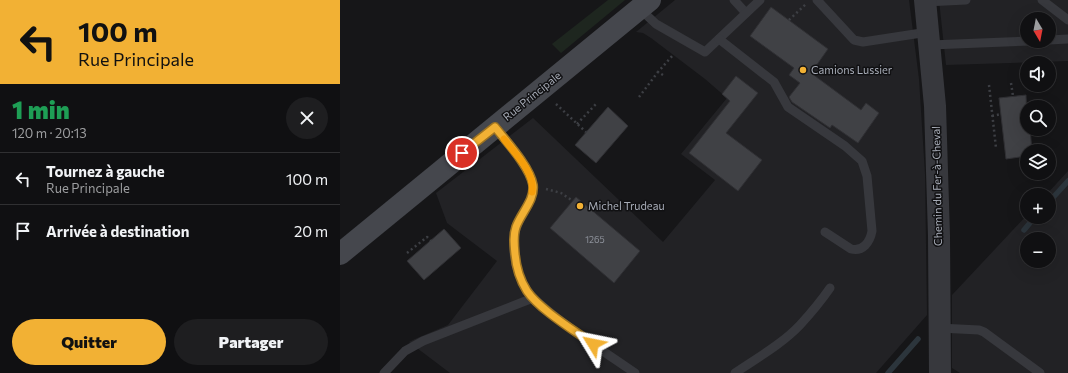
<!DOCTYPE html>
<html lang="fr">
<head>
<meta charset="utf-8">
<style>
	body { margin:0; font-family:Commissioner,sans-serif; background:#1e1e20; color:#f1f3f6; height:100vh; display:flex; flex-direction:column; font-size:15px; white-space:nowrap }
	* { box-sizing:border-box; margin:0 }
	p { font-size:13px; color:#9c9d9f }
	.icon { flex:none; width:22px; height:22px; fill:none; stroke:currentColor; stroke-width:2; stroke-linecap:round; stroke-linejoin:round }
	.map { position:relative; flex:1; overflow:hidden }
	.details { display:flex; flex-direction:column; background:#101012; width:340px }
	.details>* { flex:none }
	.banner { background:#f2b134; color:#111; overflow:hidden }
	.needle { width:26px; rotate:170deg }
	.controls { position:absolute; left:680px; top:12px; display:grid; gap:8px }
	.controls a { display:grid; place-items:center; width:36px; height:36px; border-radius:50%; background:#101012; box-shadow:0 4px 16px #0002,0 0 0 1px #303032; font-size:20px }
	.pin { position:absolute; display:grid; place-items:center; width:34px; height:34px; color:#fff; margin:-17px; border:2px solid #fff; border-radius:50%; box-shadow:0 1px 4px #0007 }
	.me { position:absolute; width:44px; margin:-22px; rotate:305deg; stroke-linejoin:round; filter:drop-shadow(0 0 3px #0008) }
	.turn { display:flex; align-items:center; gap:14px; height:84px; padding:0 12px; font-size:18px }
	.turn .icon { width:52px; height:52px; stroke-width:2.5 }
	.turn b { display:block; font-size:28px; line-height:34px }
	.round { display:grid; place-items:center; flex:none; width:42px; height:42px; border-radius:21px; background:#1e1e20 }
	.summary { display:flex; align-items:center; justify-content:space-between; height:68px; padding:0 12px }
	h1 { font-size:24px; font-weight:800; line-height:30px; color:#1e9e55 }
	.action { display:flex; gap:8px; margin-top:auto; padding:8px 12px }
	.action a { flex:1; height:46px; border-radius:24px; background:#f2b134; color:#111; font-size:16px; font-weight:800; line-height:46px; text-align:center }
	.action a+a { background:#1e1e20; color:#f1f3f6 }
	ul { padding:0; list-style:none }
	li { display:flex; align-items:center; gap:12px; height:52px; padding:0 12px; border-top:1px solid #303032 }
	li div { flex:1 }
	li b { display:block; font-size:15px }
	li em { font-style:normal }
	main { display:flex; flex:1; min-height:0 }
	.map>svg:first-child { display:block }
	.built { fill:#222225; fill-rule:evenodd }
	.green { fill:#1e261f }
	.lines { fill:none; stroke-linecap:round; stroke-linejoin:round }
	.stream { stroke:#2c353c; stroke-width:5.5 }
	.building { fill:#404145; stroke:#303034 }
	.path { stroke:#3d3f44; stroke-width:2.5; stroke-dasharray:2 3; stroke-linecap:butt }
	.service { stroke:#37383d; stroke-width:9 }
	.tertiary { stroke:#37383d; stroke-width:22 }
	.secondary { stroke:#45474d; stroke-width:22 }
	.route-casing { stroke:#9d7322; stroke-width:10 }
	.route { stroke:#f2b134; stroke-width:7 }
	.slow { stroke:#f59e0b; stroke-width:7 }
	.poi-dot { fill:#f2b134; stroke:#111113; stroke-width:1.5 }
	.labels { text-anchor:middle; stroke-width:3; stroke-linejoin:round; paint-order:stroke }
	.number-label { font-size:9px; fill:#8e929b }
	.poi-label { font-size:11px; fill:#a8adb8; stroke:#111113; text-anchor:start }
	.street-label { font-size:11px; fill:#a8adb8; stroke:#111113 }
</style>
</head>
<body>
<main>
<section class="details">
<div class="banner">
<div class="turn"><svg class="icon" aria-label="left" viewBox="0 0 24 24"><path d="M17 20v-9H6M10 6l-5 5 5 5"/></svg><div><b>100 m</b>Rue Principale</div></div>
</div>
<div class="summary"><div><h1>1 min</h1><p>120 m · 20:13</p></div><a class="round"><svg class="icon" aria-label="close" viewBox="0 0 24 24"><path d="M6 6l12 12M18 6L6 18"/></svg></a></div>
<ul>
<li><svg class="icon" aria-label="left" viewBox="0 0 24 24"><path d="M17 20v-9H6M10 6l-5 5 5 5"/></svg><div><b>Tournez à gauche</b><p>Rue Principale</p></div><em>100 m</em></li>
<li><svg class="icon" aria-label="arrive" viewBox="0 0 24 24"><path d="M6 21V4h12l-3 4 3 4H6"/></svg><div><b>Arrivée à destination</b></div><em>20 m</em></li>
</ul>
<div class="action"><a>Quitter</a><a>Partager</a></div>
</section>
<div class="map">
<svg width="728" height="373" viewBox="0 0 728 373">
	<rect width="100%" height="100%" fill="#161618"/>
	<!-- built -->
	<g class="built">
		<polygon points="335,0 569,0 579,79 585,174 587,315 536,373 110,373 69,342 75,339 108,325 157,261 107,223 96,193 193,118 323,242 375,180 341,154 387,98 365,79 311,38 303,33 296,32"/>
		<path d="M 599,0 L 728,0 L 728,61 L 606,65 ZM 687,19 L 709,19 L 709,41 L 687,41 Z"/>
		<path d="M 728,171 L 728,373 L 620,373 L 612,368 L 612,295 L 687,215 L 687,217 L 709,217 L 709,195 L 706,195 ZM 687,239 L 709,239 L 709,261 L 687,261 Z"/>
	</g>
	<!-- green -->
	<polygon class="green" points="268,0 285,0 221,53 212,44"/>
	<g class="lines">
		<!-- stream -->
		<g class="stream">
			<polyline points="709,202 728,181"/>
			<polyline points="684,230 695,217"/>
			<polyline points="548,373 578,339"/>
		</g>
	</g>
	<!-- building -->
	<g class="building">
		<polygon points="431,7 488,49 471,73 521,110 526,103 539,113 518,143 492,125 490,128 452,102 449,97 460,83 449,75 454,68 410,36"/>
		<polygon points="396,76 418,93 386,133 422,160 398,191 349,153 390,101 382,94"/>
		<polygon points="686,95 687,129 690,129 692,151 687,151 687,156 666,159 659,98"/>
		<polygon points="268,107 288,126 256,163 235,145"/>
		<polygon points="236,197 300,251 274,283 210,228"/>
		<polygon points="104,229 121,248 84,280 67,261"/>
	</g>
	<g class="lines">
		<!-- path -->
		<g class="path">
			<polyline points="449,20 466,4"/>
			<polyline points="323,75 318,72 333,55"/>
			<polyline points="671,83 673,96"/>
			<polyline points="649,85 656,148"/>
			<polyline points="299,97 318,72"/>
			<polyline points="216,104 246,132"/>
			<polyline points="652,116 661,114"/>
			<polyline points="237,124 256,104"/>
			<polyline points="206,189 221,193 233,201"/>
			<polyline points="67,253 87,237 91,241"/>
		</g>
		<!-- service -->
		<g class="service">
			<polyline points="394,0 406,13"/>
			<polyline points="477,0 514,40 523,42 588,32"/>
			<polyline points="702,0 728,20"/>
			<polyline points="585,2 626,0"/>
			<polyline points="300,9 316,24 365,52 420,0"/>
			<path d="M 379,39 L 434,82 L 448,107 L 505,146 L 522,161 L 527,176 L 532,231 C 530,242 523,252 511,249 L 485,232"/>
			<polyline points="709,40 728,39"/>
			<polyline points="590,45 690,41"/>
			<path d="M 155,127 C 166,142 190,167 193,185 C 195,199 183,212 178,224 C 169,243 175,273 187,290 C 192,298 200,304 206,309 C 234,333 265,352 295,373"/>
			<polyline points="599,328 639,330 644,332 700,373"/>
			<polyline points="44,373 65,351 83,341 193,298"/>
			<path d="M 395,373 C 417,358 442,344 460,325 C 471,313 481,301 490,288"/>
		</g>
		<!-- tertiary -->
		<polyline class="tertiary" points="585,0 595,106 599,236 600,373"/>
		<!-- secondary -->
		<polyline class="secondary" points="0,254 310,0"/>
	</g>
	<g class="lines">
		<defs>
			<path id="route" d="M 122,153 L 155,127 C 166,141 190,167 193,185 C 195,200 181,213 176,227 C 173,236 174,244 175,254 C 176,266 180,280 187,291 C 199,309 235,331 253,344"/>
		</defs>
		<!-- route casing -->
		<use href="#route" class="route-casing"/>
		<!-- route -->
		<use href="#route" class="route"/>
		<!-- slow -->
		<path class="slow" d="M 164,139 C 175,154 195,172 192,192"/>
	</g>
	<!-- markers -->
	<g class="poi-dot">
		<circle cx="463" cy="70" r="4"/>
		<circle cx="240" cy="206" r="4"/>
	</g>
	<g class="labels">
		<!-- number labels -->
		<g class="number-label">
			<text x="255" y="243">1265</text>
		</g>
		<!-- poi labels -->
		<g class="poi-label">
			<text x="471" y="74">Camions Lussier</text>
			<text x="248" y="210">Michel Trudeau</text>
		</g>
		<!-- street labels -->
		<g class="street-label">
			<text transform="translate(192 96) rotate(-39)" y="4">Rue Principale</text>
			<text transform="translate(597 186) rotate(-91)" y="4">Chemin du Fer-à-Cheval</text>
		</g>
	</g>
</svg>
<div class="controls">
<a><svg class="needle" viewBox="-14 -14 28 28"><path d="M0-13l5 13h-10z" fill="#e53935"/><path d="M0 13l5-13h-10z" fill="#9c9d9f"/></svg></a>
<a><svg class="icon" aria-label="sound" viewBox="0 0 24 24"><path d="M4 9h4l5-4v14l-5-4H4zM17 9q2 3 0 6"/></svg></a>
<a><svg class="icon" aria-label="search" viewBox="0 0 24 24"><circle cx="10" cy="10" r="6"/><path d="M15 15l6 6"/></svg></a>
<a><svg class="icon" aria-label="layers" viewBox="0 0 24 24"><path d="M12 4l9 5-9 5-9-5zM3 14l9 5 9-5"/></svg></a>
<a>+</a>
<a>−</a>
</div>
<div class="pin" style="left:122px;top:153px;background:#d93025"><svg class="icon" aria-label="arrive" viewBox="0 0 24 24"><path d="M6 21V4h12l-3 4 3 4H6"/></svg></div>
<svg class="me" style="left:253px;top:344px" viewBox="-20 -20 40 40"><path d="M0-17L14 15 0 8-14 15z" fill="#f2b134" stroke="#fff" stroke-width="4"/></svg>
</div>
</main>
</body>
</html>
